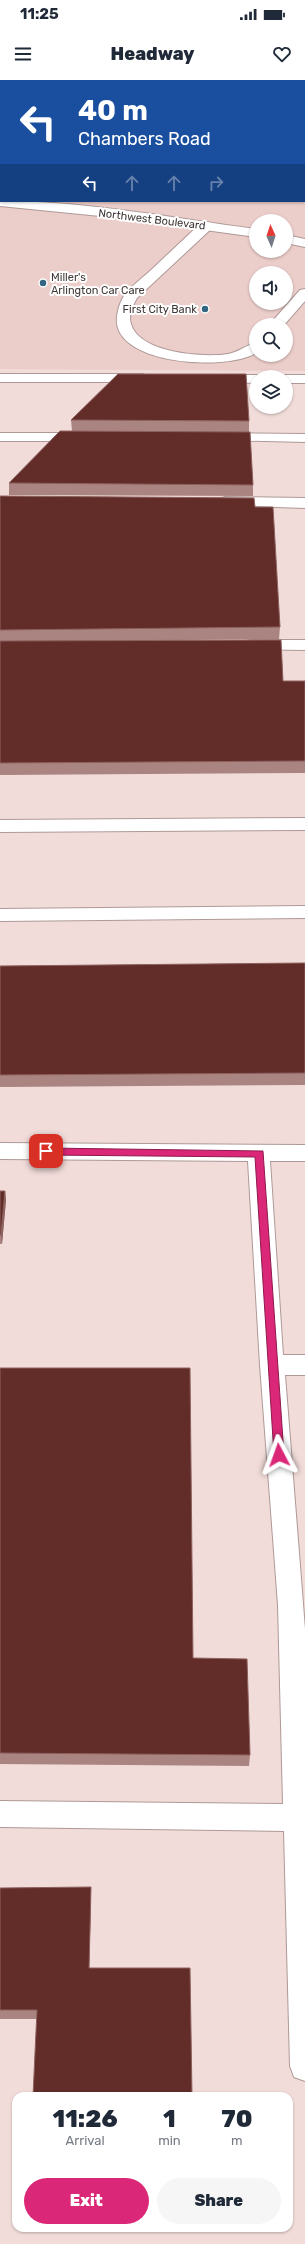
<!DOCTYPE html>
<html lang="en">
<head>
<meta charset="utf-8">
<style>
	body { margin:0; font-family:Rubik,sans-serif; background:#f6f6f7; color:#1f2937; height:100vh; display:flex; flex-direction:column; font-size:15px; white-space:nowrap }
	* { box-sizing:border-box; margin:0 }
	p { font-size:13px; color:#747a83 }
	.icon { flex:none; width:22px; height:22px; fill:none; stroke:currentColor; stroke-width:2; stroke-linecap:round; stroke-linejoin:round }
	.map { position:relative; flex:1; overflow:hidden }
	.details { position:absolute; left:12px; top:2012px; width:281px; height:140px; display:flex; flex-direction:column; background:#fff; border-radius:12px; box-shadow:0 1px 3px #0004 }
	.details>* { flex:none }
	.guide { position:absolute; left:0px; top:0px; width:305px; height:122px; box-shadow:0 1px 3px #0004; background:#1a4fa0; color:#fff; overflow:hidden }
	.needle { width:26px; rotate:357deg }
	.buttons { position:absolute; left:249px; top:134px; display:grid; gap:8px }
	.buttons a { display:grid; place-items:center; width:44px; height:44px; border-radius:50%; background:#fff; box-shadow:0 1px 3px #0004; font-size:20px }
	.pin { position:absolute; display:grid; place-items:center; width:34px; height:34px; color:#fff; margin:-17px; border-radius:8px; box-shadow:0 2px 6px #0006 }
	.me { position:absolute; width:44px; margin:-22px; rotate:356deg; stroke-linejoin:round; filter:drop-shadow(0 0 3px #0008) }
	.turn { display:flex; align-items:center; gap:14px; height:84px; padding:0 12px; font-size:18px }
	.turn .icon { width:52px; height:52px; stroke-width:2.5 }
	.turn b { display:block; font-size:28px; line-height:34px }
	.lanes { display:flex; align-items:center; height:38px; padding:0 12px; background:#0003; justify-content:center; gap:20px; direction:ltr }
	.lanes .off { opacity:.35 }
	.eta { display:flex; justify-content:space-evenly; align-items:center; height:68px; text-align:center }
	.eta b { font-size:24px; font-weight:800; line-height:28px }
	.action { display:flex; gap:8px; margin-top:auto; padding:8px 12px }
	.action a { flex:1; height:46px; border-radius:24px; background:#db2777; color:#fff; font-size:16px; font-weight:800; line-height:46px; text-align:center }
	.action a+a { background:#f6f6f7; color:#1f2937 }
	.status { display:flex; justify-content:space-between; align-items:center; height:28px; padding:0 20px; background:#fff; direction:ltr }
	.status svg { height:11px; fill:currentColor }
	header { display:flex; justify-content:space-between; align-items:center; height:52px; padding:0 12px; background:#fff; font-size:18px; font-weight:800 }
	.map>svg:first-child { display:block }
	.built { fill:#ebcdca; fill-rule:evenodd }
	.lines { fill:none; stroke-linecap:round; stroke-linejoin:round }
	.minor-casing { stroke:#ae9997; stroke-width:2 }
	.major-casing { stroke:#ae9997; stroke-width:2 }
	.minor { fill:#fff; fill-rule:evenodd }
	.major { fill:#fff; fill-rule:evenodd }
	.wall { fill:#aa8481 }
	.shaded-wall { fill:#8d615e }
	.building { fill:#622c29; stroke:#8d615e }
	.route { fill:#db2777; stroke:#8e194d }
	.poi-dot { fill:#326683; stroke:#fff; stroke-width:1.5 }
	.labels { text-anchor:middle; stroke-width:4; stroke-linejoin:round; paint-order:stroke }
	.far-street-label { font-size:11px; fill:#403837; stroke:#fff }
	.far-poi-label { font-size:11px; fill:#403837; stroke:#fff; text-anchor:start }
</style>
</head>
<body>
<div class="status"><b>11:25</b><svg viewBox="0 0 49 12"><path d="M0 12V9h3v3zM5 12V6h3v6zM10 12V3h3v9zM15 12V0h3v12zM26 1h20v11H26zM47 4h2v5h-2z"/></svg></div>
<header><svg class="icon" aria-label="menu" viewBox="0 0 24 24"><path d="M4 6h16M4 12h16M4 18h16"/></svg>Headway<svg class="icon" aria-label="heart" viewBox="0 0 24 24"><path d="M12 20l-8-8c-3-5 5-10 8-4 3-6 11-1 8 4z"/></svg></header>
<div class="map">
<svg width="305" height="2164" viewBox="0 0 305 2164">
	<rect width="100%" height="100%" fill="#f1dcd9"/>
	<!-- built -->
	<path class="built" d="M 0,59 L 1,121 L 304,121 L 305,59 L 305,291 L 0,289 ZM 256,141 L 286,141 L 286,171 L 256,171 ZM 256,193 L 286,193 L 286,223 L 256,223 ZM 256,245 L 286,245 L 286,275 L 256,275 Z"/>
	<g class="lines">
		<defs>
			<g id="minor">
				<rect x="0" y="44" width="1" height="8"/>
				<path d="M 206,142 L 211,143 L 212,146 L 211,149 L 137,218 C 133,225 128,236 131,244 C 139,273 204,278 228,274 C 239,272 246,265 256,263 L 256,273 C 226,292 103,285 118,231 C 119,225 122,219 125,214 C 132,206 142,198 150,191 C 167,175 184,159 201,143 Z"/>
				<polygon points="305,209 305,221 284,245 269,245 300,210"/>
				<polygon points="0,294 143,294 150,298 143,302 0,302"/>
				<polygon points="217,295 256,295 262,297 256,297 256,303 212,302 210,299 212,296"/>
				<polygon points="286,295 305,295 305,303 286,303 286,297 280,297"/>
				<polygon points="0,353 85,353 90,354 92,357 90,360 85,361 0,361"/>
				<polygon points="221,353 305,354 305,362 216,360 214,357 216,354"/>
				<polygon points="225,417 305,418 305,428 219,425 217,422 219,419"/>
				<polygon points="251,560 305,560 305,570 245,569 243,565 245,561"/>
				<polygon points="305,738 305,750 0,752 0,740"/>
				<polygon points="305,826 305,838 0,841 0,829"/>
				<polygon points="0,1063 305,1065 305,1081 270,1081 283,1275 305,1275 305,1295 285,1295 305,1549 305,2001 294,1997 290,1986 284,1751 0,1747 0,1721 283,1724 278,1525 260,1285 248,1081 0,1079"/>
			</g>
			<g id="major">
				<path d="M 0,118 L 1,121 C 86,121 172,138 256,149 L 256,157 L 110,137 L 0,126 Z"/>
				<polygon points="286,155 305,159 305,167 286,163"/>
			</g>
		</defs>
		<!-- minor casing -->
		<use href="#minor" class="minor-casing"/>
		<!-- major casing -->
		<use href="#major" class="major-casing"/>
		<!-- minor -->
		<use href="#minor" class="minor"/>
		<!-- major -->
		<use href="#major" class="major"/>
	</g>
	<!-- wall -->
	<g class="wall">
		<polygon points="0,0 305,0 305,31 304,31 304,1 1,1 1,40 0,40"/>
		<rect x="304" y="42" width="1" height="71"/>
		<polygon points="71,340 249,341 249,352 253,405 253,416 9,415 9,403 72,351"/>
		<polygon points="0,416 255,427 280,547 279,559 83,561 283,601 305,601 305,693 0,695"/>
		<polygon points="305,883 305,1005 0,1007 0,886"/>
		<polygon points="0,1111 5,1111 6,1120 2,1164 0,1164"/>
		<polygon points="0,1288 193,1578 250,1675 249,1686 0,1684"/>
		<polygon points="0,1808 91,1818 89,1888 36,1939 0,1939"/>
	</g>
	<!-- shaded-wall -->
	<g class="shaded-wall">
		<polygon points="5,1111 6,1120 2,1164 1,1155"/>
		<polygon points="91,1807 91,1818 89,1898 89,1888"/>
	</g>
	<!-- building -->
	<g class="building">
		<polygon points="0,0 305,0 305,21 304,21 304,1 1,1 1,30 0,30"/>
		<rect x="304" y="42" width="1" height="61"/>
		<polygon points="118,294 246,294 249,341 71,340"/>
		<polygon points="60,351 250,352 253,405 9,403"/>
		<polygon points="0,416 254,418 255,427 273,427 280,547 0,550"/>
		<polygon points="281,560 283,601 305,601 305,681 0,683 0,561"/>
		<polygon points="305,883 305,993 0,995 0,886"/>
		<polygon points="0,1111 5,1111 1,1155 0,1155"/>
		<polygon points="0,1288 190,1288 193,1578 247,1579 250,1675 0,1673"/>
		<polygon points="91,1807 89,1888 190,1888 192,2016 33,2016 37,1930 0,1930 0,1808"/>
	</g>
	<!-- route -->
	<polygon class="route" points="46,1068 263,1071 284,1375 283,1378 275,1378 274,1375 255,1077 46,1075 41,1071"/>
	<!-- markers -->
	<g class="poi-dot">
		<circle cx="43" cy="203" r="4"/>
		<circle cx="205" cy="229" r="4"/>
	</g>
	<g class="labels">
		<!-- far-street labels -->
		<g class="far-street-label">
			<text transform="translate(152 139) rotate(7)" y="4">Northwest Boulevard</text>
		</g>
		<!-- far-poi labels -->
		<g class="far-poi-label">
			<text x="51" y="201">Miller's<tspan x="51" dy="13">Arlington Car Care</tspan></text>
			<text x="197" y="233" text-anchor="end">First City Bank</text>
		</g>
	</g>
</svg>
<div class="buttons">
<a><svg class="needle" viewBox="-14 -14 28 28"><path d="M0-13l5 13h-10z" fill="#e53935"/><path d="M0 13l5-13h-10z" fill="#747a83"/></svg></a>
<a><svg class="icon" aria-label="sound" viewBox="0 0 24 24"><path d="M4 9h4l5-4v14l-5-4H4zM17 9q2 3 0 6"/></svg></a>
<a><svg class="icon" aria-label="search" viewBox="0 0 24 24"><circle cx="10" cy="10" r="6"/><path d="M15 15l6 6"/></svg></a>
<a><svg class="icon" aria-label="layers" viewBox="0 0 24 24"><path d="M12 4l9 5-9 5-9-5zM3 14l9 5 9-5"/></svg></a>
</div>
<div class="pin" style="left:46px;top:1071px;background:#d93025"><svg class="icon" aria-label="arrive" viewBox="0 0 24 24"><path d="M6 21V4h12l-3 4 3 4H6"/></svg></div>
<svg class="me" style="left:279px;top:1375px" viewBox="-20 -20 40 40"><path d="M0-17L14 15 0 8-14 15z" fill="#db2777" stroke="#fff" stroke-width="4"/></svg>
<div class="guide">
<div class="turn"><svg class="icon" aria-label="left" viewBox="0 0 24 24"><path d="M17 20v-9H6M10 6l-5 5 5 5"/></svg><div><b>40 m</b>Chambers Road</div></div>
<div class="lanes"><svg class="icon" aria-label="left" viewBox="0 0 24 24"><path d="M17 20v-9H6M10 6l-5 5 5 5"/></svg><svg class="icon off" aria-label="ahead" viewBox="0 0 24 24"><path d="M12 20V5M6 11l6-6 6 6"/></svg><svg class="icon off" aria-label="ahead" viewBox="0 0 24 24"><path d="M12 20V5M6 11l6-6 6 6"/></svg><svg class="icon off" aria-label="right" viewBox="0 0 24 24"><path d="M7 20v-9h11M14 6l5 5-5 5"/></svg></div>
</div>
<section class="details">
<div class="eta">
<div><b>11:26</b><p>Arrival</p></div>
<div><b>1</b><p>min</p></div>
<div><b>70</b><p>m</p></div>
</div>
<div class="action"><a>Exit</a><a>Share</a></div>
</section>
</div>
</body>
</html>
